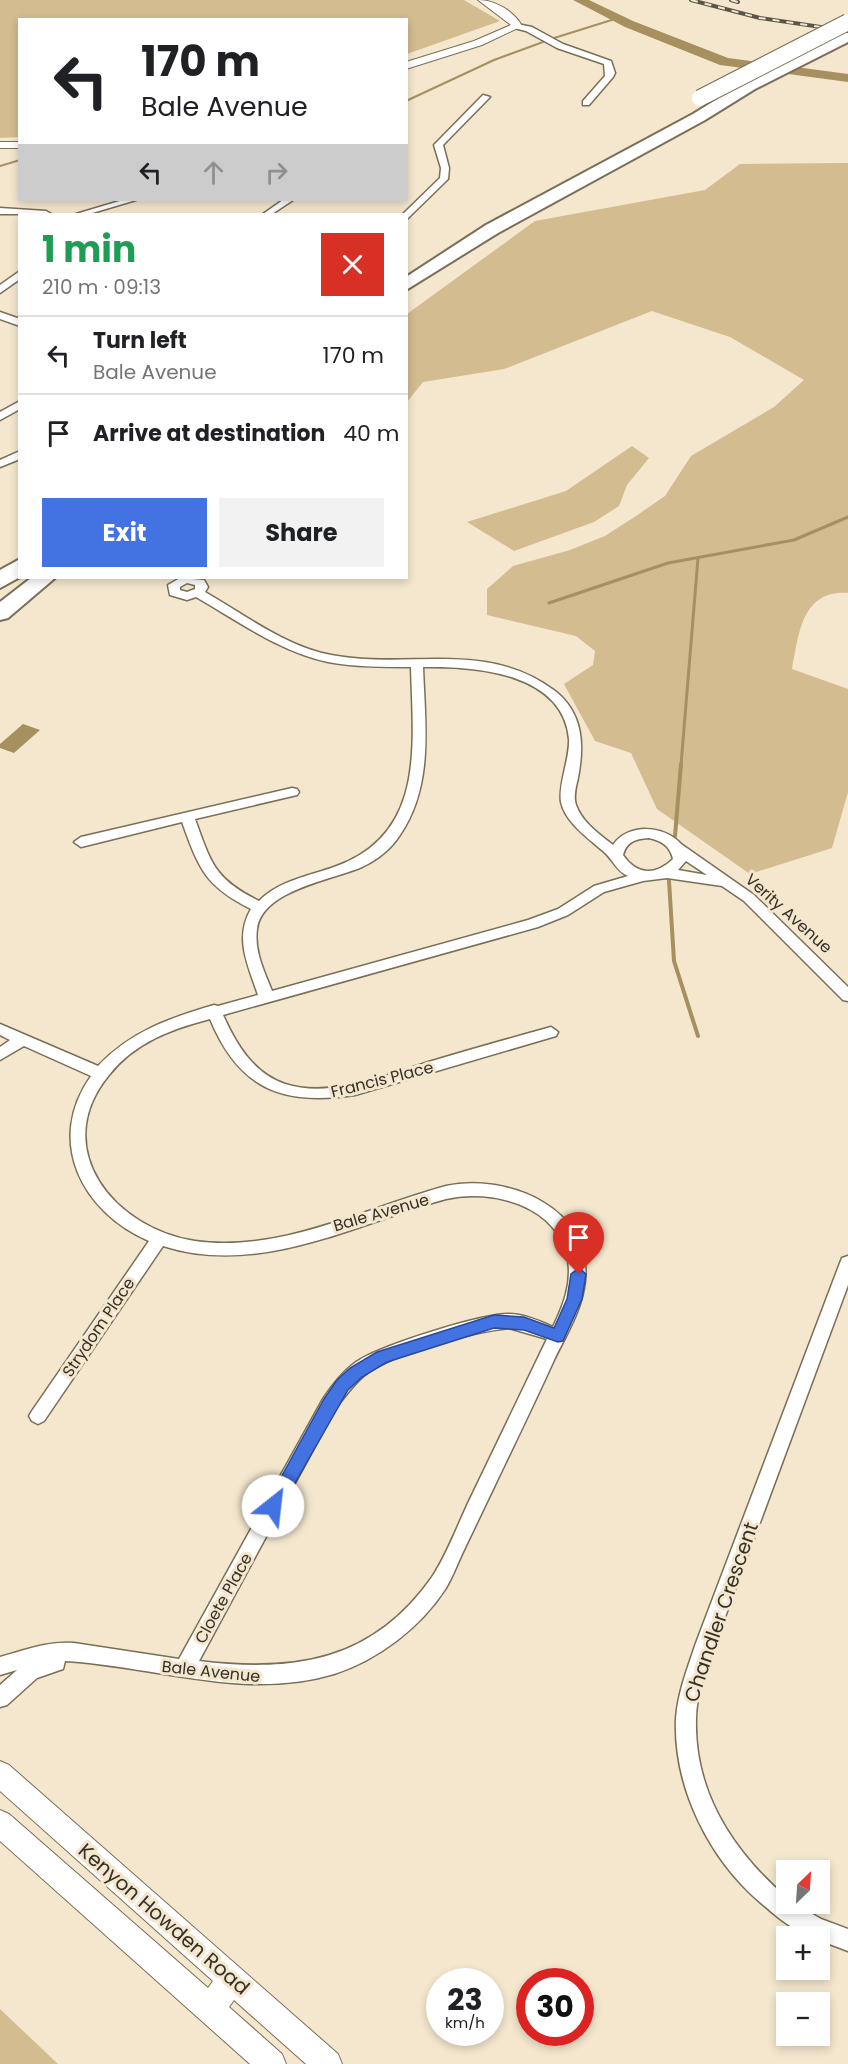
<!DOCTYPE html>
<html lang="en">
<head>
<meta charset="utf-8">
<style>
	body { margin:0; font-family:Poppins,sans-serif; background:#f2f2f2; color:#202124; height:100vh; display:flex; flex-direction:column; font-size:22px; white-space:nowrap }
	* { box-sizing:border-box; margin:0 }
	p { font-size:20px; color:#757577 }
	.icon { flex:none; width:33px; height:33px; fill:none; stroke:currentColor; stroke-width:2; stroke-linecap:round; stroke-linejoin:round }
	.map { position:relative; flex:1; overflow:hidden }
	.drawer { position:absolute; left:18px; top:213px; width:390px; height:366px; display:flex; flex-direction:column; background:#fff; border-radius:0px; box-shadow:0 3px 9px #0003 }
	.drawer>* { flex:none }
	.top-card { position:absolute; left:18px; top:18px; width:390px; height:183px; border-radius:0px; box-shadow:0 3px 9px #0003; background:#fff; color:#202124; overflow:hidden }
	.needle { width:39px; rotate:25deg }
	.buttons { position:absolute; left:776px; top:1860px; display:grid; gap:12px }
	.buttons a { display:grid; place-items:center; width:54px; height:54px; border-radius:0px; background:#fff; box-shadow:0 3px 9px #0003; font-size:30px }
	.speed { position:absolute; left:426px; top:1968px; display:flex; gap:12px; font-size:30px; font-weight:700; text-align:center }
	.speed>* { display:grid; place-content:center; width:78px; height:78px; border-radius:50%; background:#fff; box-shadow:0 3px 9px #0003; line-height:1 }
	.speed small { font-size:15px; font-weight:400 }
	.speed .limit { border:9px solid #d22; background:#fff; color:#111 }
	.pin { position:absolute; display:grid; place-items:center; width:51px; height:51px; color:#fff; margin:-62px -26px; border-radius:50% 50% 50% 0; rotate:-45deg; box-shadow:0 0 6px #0007 }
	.pin .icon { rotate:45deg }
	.me { position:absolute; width:66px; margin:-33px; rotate:29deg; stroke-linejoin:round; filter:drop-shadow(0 0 4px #0008) }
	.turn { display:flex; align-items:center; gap:21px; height:126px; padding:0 24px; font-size:27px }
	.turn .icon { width:78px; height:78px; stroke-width:2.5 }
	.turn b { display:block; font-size:42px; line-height:51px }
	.lanes { display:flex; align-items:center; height:57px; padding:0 24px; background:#0003; justify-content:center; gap:30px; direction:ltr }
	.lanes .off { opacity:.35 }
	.round { display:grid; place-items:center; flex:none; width:63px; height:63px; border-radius:0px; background:#f2f2f2 }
	.summary { display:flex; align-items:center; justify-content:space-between; height:102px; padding:0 24px }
	h1 { font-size:36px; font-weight:700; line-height:45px; color:#1e9e55 }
	.cta { display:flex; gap:12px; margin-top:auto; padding:12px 24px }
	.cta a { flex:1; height:69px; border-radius:0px; background:#4372e3; color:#fff; font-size:24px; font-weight:700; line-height:69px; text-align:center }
	.cta a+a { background:#f2f2f2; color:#202124 }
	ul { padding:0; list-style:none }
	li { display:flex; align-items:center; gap:18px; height:78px; padding:0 24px; border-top:2px solid #e0e0e0 }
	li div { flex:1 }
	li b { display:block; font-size:22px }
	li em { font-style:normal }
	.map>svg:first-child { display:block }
	.green { fill:#d2bc90 }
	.water { fill:#a79060 }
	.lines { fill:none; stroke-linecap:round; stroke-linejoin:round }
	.stream-far2 { stroke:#a79060; stroke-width:2 }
	.stream-far1 { stroke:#a79060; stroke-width:3 }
	.stream { stroke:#a79060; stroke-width:4 }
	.river { fill:#a79060; fill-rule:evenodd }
	.minor-casing { stroke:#796e57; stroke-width:3 }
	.tertiary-casing { stroke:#796e57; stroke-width:2 }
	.motorway-casing { stroke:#796e57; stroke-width:4 }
	.minor { fill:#fff; fill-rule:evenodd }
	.tertiary { fill:#fff; fill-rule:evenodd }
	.motorway { fill:#fff; fill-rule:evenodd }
	.rail-casing { stroke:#5b5548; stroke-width:4 }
	.rail { stroke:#f4e7ce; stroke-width:2; stroke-dasharray:7; stroke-linecap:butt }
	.motorway-bridge-casing { stroke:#796e57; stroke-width:18; stroke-linecap:butt }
	.motorway-bridge { stroke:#fff; stroke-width:16 }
	.route { fill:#4372e3; stroke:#2c4a94; stroke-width:1.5 }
	.labels { text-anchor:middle; stroke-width:6; stroke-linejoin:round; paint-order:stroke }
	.street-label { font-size:16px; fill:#353026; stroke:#f4e7ce }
	.near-street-label { font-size:20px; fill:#353026; stroke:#f4e7ce }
</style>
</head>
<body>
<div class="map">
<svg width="848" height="2064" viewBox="0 0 848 2064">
	<rect width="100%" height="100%" fill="#f4e7ce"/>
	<!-- green -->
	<g class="green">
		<polygon points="0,0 464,0 500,21 407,54 406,20 20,20 19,137 0,138"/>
		<path d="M 848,163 L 848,593 C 802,590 799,633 792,669 L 848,689 L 848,792 L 832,848 L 750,874 L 657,809 L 631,753 L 595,741 L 564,684 L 593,665 L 595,651 L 576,636 L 487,615 L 487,589 L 513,566 L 570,550 L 605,536 L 636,516 L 665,496 L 691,456 L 774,407 L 804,380 L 730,337 L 652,311 L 504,369 L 423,382 L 407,402 L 407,314 L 535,221 L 705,190 L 740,164 Z"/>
		<polygon points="632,446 649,458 627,485 619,506 594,522 514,551 467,522 566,491"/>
		<polygon points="0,2009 58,2064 0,2064"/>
	</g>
	<!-- water -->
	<polygon class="water" points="23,724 40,730 14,753 0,748 0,744"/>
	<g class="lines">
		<!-- stream-far2 -->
		<g class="stream-far2">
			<polyline points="551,39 618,18"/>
			<polyline points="406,101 494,60 543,42"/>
			<polyline points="0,166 20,160"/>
		</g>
		<!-- stream-far1 -->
		<g class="stream-far1">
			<polyline points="549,603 668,563 794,540 848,517"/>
			<polyline points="681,765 698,558"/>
		</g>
		<!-- stream -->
		<g class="stream">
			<polyline points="675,836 681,764"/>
			<polyline points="669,881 674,961 698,1036"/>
		</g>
		<!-- river -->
		<polygon class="river" points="573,0 589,0 633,21 728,58 848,74 848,82 720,65 625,27"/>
		<defs>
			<g id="minor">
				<polygon points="517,24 532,27 563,44 611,61 615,73 613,77 589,105 583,105 583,101 605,76 604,64 557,48 526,31 514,28 513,26"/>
				<polygon points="483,95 490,97 443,145 449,168 448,179 406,220 406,214 403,214 440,178 441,168 434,145"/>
				<polygon points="123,200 136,200 89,214 76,214"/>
				<polygon points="283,200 293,200 272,214 263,214"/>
				<polygon points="0,208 46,211 51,214 0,214"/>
				<polygon points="20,271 20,279 0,293 0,285"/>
				<polygon points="0,312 20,319 20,326 0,319"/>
				<polygon points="20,401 20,409 0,420 0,412"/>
				<polygon points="20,451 20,459 0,467 0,460"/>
				<path d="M 180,578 L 204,580 L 208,587 L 205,592 C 245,615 285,646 331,655 C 408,670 487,639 555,691 C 584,714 584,746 578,778 C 576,786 573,797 576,805 C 582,822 599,834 613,845 C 628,823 664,825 681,844 L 754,895 L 848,987 L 848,1001 L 843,1000 L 744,901 L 722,886 L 667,878 L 643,881 L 604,892 L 568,915 L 538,927 L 223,1015 C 236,1044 253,1073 285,1084 C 332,1099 388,1074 432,1061 C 472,1049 511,1038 551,1027 L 558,1032 L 556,1036 L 355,1095 C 282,1106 239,1089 210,1019 C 172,1029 135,1042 109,1075 C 48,1149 115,1229 195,1241 C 281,1253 365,1208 446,1186 C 507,1173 593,1208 585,1281 C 582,1310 566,1335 554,1360 C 535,1402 515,1443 495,1485 C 484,1508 473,1531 462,1554 C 457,1565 452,1578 446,1588 C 421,1627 378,1660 334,1674 C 244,1701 155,1666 65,1661 L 63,1669 L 37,1678 L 7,1705 L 0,1707 L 0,1685 L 17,1670 L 0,1675 L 0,1657 C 25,1650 48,1641 74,1643 L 179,1659 L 323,1399 C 333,1384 345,1368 361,1359 C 387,1344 480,1314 509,1314 C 524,1314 540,1321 553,1327 C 563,1306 572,1284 568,1260 C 559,1206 492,1188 446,1199 C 355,1224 260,1277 163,1246 L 44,1421 L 38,1424 L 32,1421 L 29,1416 L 32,1411 L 149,1241 C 82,1212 45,1141 91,1076 L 24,1046 L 0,1060 L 0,1047 L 10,1040 L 0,1035 L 0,1024 L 98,1066 C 131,1031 170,1018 214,1005 L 218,1006 L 258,995 C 248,965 234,938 251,909 C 205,886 199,869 182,822 L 81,847 L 74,842 L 81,837 L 292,788 L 297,789 L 299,792 L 297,795 L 195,819 C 211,863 214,879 259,901 C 278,881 309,876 334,867 C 426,835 413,746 411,667 C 383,667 355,667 328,662 C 280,652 238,621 196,597 L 187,600 L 170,595 L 168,585 ZM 187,583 L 195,585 L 195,589 L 187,592 L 180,590 L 180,587 ZM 423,667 C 473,666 563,672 569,739 C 570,759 558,784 561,802 C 565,822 588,838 603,851 C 612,858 617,872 628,876 L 594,886 L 558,909 L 528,920 L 272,991 C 264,971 254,951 257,929 C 262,890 332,880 362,867 C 377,860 391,849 400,835 C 434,785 425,724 423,667 ZM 649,838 C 662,841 670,846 673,859 C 655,876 637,875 623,855 C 627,841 636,839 649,838 ZM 686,861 L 707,875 L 678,870 ZM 509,1328 L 547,1339 C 522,1391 497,1443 472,1495 C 459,1521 448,1553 432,1577 C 373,1661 295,1673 199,1661 L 335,1409 C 346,1395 357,1379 373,1369 C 405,1351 472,1332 509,1328 Z"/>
				<path d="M 848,1256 L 848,1285 L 712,1652 C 705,1674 696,1696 696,1719 C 694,1792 733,1851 786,1897 L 786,1904 L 795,1904 L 821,1919 L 848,1929 L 848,1951 L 819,1940 L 819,1936 C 798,1936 776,1916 761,1903 C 709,1859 673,1787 676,1718 C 678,1692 688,1667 696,1643 L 840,1263 L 842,1258 Z"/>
			</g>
			<g id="tertiary">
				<path d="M 478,0 C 495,0 514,11 522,26 L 482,45 L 406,69 L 406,62 L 474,41 L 511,25 Z"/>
				<rect x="0" y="142" width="20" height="6"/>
				<polygon points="0,1761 9,1765 338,2054 342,2064 306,2064 234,2000 229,2007 282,2054 286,2064 250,2064 0,1841 0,1810 9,1814 208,1988 213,1981 0,1791"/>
			</g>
			<g id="motorway">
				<polygon points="848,31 848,42 755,89 705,120 498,233 406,290 406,277 486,225 693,114 743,83"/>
				<polygon points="20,559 20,577 0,588 0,570"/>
				<polygon points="31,578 55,578 8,618 0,620 0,602"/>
			</g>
		</defs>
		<!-- minor casing -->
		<use href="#minor" class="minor-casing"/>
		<!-- tertiary casing -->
		<use href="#tertiary" class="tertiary-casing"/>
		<!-- motorway casing -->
		<use href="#motorway" class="motorway-casing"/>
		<!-- minor -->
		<use href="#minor" class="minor"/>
		<!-- tertiary -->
		<use href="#tertiary" class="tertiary"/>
		<!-- motorway -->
		<use href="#motorway" class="motorway"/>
		<defs>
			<g id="rail">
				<polyline points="691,0 760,18 848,31"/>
				<polyline points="731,0 738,2"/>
			</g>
		</defs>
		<!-- rail casing -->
		<use href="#rail" class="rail-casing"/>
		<!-- rail -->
		<use href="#rail" class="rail"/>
		<defs>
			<polyline id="motorway-bridge" points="700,98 848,22"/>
		</defs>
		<!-- motorway-bridge casing -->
		<use href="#motorway-bridge" class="motorway-bridge-casing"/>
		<!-- motorway-bridge -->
		<use href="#motorway-bridge" class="motorway-bridge"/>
	</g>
	<!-- route -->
	<polygon class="route" points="579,1268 586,1274 582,1299 563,1341 558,1342 524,1330 494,1328 387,1362 362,1377 348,1390 279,1511 273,1513 268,1511 265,1506 268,1501 324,1399 337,1380 350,1368 377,1352 494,1315 524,1317 554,1328 567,1299 571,1274"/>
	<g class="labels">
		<!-- street labels -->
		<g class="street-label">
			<text transform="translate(789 913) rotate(42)" y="6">Verity Avenue</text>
			<text transform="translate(382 1079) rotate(-14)" y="6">Francis Place</text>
			<text transform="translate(381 1212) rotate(-16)" y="6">Bale Avenue</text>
			<text transform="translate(98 1327) rotate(-56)" y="6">Strydom Place</text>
			<text transform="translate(223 1598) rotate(-61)" y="6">Cloete Place</text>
			<text transform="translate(211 1671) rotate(6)" y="6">Bale Avenue</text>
		</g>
		<!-- near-street labels -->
		<g class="near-street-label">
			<text transform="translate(721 1612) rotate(-71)" y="7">Chandler Crescent</text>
			<text transform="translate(164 1919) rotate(41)" y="7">Kenyon Howden Road</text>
		</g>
	</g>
</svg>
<div class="buttons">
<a><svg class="needle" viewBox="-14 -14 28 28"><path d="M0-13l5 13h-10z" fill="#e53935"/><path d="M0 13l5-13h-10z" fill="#757577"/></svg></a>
<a>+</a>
<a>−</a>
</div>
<div class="speed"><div>23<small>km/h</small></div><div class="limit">30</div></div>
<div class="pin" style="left:579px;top:1274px;background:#d93025"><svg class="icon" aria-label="arrive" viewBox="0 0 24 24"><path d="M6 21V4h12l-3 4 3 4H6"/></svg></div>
<svg class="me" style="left:273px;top:1506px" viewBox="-20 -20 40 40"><circle r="19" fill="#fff"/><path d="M0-13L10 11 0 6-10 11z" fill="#4372e3"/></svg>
<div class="top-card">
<div class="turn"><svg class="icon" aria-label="left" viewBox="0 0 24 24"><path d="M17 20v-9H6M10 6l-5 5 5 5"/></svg><div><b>170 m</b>Bale Avenue</div></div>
<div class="lanes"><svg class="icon" aria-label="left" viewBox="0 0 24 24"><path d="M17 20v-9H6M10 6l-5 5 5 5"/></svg><svg class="icon off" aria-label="ahead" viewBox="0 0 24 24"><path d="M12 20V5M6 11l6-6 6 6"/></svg><svg class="icon off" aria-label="right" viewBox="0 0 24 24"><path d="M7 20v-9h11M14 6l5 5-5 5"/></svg></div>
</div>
<section class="drawer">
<div class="summary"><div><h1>1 min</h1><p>210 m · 09:13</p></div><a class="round" style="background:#d93025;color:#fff"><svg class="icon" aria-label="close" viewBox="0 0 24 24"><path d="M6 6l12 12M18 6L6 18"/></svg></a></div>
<ul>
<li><svg class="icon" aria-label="left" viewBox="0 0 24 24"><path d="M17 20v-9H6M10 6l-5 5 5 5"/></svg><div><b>Turn left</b><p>Bale Avenue</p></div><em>170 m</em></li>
<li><svg class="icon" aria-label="arrive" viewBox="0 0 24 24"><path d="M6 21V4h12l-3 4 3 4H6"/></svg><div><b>Arrive at destination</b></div><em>40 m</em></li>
</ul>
<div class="cta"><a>Exit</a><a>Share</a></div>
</section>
</div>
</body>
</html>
